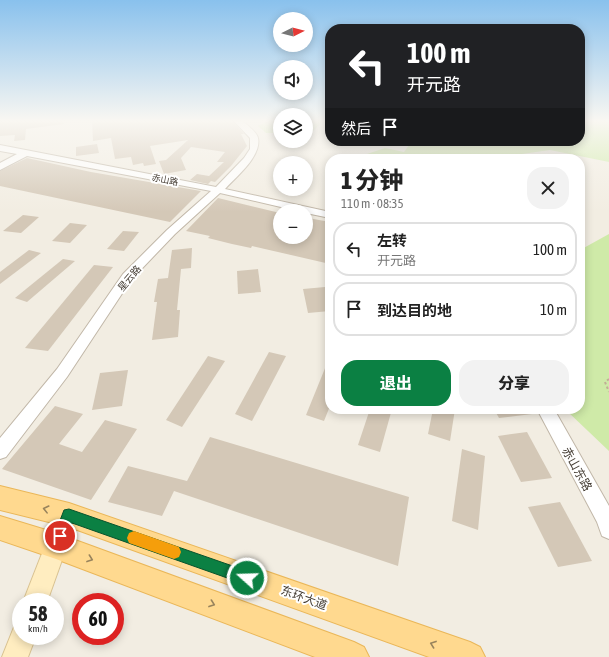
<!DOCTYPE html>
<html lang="zh">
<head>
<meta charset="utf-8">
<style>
	body { margin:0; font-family:"Asap Condensed","Noto Sans SC",sans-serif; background:#f2f2f2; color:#222; height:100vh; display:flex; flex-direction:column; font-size:15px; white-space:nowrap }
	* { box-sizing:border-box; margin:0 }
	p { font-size:13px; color:#767676 }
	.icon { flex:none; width:22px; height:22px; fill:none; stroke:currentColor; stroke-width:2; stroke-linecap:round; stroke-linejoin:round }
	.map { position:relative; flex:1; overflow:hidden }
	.sheet { position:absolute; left:325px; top:154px; width:260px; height:260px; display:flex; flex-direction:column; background:#fff; border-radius:16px; box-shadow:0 2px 10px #0003 }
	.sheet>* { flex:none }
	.guide { position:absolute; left:325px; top:24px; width:260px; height:122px; border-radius:16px; box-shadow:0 2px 10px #0003; background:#202124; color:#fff; overflow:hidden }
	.needle { width:26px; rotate:84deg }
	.controls { position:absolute; left:273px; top:12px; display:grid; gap:8px }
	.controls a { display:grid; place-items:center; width:40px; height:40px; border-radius:50%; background:#fff; box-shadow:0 2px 10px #0003; font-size:20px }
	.speed { position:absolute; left:12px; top:593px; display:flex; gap:8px; font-size:20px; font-weight:700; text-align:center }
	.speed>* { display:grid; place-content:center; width:52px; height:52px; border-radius:50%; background:#fff; box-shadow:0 2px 10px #0003; line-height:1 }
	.speed small { font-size:10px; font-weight:400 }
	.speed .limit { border:6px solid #d22; background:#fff; color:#111 }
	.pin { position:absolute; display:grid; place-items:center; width:34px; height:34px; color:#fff; margin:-17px; border:2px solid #fff; border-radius:50%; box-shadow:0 1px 4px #0007 }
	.me { position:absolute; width:44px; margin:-22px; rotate:290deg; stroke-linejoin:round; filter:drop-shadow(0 0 3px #0008) }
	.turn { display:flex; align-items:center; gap:14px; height:84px; padding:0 16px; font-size:18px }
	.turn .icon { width:52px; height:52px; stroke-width:2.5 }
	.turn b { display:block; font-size:28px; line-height:34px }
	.then { display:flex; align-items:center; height:38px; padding:0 16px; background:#0003; gap:8px; font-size:15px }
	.round { display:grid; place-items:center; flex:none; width:42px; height:42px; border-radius:16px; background:#f2f2f2 }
	.summary { display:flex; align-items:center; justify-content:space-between; height:68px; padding:0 16px }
	h1 { font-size:24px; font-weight:800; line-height:30px }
	.button { display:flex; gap:8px; margin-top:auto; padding:8px 16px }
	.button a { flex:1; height:46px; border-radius:16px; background:#0b8043; color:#fff; font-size:16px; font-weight:800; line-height:46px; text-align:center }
	.button a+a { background:#f2f2f2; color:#222 }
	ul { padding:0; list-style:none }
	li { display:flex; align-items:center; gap:12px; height:54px; margin:0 8px 6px; padding:0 8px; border:2px solid #e0e0e0; border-radius:16px }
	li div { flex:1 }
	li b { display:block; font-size:15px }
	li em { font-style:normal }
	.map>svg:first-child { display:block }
	.green { fill:#cfeaa8 }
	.building { fill:#d4c8b7 }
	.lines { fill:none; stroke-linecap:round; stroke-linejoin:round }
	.tertiary-casing { stroke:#c1b7a8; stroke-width:2 }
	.secondary-casing { stroke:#d9c291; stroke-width:2 }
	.primary-casing { stroke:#eab759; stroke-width:2 }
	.path-far1 { stroke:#c1af95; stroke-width:1; stroke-dasharray:1 1; stroke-linecap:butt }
	.path { stroke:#c1af95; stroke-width:2; stroke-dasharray:2.5 2.5; stroke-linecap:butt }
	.tertiary { fill:#fff; fill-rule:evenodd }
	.secondary { fill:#ffedc0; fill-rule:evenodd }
	.primary { fill:#ffd98f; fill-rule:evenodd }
	.oneway { stroke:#98835c }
	.route { fill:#0b8043; stroke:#07532c }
	.slow { fill:#f59e0b }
	.labels { text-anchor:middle; stroke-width:4; stroke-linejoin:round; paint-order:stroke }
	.far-street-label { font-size:9px; fill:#443c33; stroke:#fff }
	.street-label { font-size:10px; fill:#443c33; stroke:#fff }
	.near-street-label { font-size:12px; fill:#443c33; stroke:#fff }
</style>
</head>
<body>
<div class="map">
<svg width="609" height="657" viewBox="0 0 609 657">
	<rect width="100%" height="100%" fill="#f2ede2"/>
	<!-- green -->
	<g class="green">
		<polygon points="262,120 280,120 280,133 266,133 258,126 266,122"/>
		<polygon points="306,120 324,120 311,133 306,133"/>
		<polygon points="580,120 609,120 609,162 550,150 486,159 352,159 385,148 404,152 412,141 580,141"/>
		<polygon points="609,234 609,451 567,411 567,409 580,409 580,250"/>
	</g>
	<!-- building -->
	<g class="building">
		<polygon points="0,120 29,120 28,121 63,120 64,124 26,129 25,140 14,141 15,135 0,136"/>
		<polygon points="92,120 232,120 244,134 241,134 247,146 231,166 215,182 211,181 208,184 190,180 197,174 209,176 224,162 217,162 225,152 191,147 181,158 186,170 164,174 159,161 166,160 188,140 150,146 156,164 144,166 143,163 133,165 131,157 115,159 111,138 93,141"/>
		<polygon points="97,144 99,153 76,156 76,147"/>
		<polygon points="27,158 91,172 201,191 170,222 0,186 0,171"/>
		<polygon points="218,198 280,213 280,237 306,237 306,222 308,218 330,222 330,264 252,246 251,248 232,244 208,238 210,236 186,231"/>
		<polygon points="23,215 39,217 21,233 3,231"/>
		<polygon points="70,223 87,225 70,243 52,241"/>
		<polygon points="123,231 139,232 124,251 107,249"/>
		<polygon points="192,248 191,268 181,269 177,310 180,310 178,337 152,340 157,302 154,302 158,279 168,278 172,250"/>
		<polygon points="29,250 41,253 0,284 0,272"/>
		<polygon points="63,259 75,261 27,302 15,298"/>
		<polygon points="94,265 113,267 48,351 25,348"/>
		<polygon points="258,269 261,292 238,294 237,271"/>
		<polygon points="325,287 330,311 308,313 303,289"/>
		<polygon points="269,352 286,356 252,421 235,414"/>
		<polygon points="208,356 225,361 182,427 166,420"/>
		<polygon points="330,356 330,406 324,421 306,415"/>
		<polygon points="128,370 122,406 92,410 100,373"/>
		<polygon points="55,406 83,414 59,444 82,452 105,420 137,429 91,500 2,469"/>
		<polygon points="370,409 392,409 380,452 358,445"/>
		<polygon points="433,409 455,409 450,441 428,434"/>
		<polygon points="494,409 532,409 532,414 499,418"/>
		<polygon points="527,432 552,478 521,482 498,436"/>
		<polygon points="210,437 409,497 398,566 174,491 162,516 108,502 128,466 187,481"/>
		<polygon points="462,449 485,456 478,530 452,521"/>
		<polygon points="560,502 592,561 558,567 528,507"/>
	</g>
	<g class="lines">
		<defs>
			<g id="tertiary">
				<path d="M 233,120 L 241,120 C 246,124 257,132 258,138 C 262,156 236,177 225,189 L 330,212 L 330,218 L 306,213 L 306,211 L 298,211 L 220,193 L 175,234 L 131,280 L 67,377 L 6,457 L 0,459 L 0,438 L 57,369 L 123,274 L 167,230 L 211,191 L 27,156 L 0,170 L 0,163 L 17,154 L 0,151 L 0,145 L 216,187 L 244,158 L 250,149 L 250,138 Z"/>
				<polygon points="537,409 554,409 609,506 609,539 602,536 597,522"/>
				<polygon points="69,505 76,508 79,515 63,553 56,556 49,553 46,546 62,508"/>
			</g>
			<g id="secondary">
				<polygon points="56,535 64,538 67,546 47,602 23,602 48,538"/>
				<polygon points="21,624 21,636 36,636 28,657 2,657 14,627"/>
			</g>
			<g id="primary">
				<polygon points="0,486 69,503 470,642 480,647 485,657 429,657 69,527 0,510"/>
				<polygon points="0,516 56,533 354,642 364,647 369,657 315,657 56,559 0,540"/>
			</g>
		</defs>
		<!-- tertiary casing -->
		<use href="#tertiary" class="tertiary-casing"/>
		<!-- secondary casing -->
		<use href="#secondary" class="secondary-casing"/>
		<!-- primary casing -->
		<use href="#primary" class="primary-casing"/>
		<!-- path-far1 -->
		<polyline class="path-far1" points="580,120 609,122"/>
		<!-- path -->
		<polyline class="path" points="609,379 605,382 609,392"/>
		<!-- tertiary -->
		<use href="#tertiary" class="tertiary"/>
		<!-- secondary -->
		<use href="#secondary" class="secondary"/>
		<!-- primary -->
		<use href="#primary" class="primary"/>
	</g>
	<!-- one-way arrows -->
	<defs><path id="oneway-chevron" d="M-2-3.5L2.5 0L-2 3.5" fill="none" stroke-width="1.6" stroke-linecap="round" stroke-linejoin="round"/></defs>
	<g class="oneway">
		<use href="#oneway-chevron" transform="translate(46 509) rotate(-166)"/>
		<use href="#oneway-chevron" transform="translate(90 559) rotate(20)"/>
		<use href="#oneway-chevron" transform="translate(212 604) rotate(20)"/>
		<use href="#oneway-chevron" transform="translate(433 644) rotate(-160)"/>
	</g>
	<!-- sky -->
	<linearGradient id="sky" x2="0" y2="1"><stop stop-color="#89c1ed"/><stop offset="0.57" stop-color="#f9f7f2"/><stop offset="1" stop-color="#f9f7f2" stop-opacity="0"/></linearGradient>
	<rect width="609" height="212" fill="url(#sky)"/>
	<!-- route -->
	<polygon class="route" points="69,509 247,571 252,573 254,578 252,583 247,585 72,523 65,541 60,543 56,541 54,536 64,510"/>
	<!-- slow -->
	<polygon class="slow" points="134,531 179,547 181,552 179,557 174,559 129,543 127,538 129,533"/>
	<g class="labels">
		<!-- far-street labels -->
		<g class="far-street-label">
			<text transform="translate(165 180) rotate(11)" y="3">赤山路</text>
		</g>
		<!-- street labels -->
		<g class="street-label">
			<text transform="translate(129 278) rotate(-50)" y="4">星云路</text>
		</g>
		<!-- near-street labels -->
		<g class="near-street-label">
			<text transform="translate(577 469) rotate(61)" y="4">赤山东路</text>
			<text transform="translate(304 598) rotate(20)" y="4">东环大道</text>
		</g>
	</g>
</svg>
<div class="controls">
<a><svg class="needle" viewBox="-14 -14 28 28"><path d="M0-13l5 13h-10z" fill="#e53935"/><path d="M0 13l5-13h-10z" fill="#767676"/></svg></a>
<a><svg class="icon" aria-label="sound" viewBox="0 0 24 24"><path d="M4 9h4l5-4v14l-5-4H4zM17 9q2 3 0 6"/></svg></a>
<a><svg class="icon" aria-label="layers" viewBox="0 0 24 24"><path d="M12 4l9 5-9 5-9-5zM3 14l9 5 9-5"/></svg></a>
<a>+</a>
<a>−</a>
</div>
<div class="speed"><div>58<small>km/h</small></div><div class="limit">60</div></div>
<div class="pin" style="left:60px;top:536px;background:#d93025"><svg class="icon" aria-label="arrive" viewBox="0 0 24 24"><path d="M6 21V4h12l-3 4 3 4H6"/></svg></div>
<svg class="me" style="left:247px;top:578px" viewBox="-20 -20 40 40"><circle r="17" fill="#0b8043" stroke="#fff" stroke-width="3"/><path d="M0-11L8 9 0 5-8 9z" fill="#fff"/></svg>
<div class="guide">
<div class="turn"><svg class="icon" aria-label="left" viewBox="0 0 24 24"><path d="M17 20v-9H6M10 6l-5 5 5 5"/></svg><div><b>100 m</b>开元路</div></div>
<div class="then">然后<svg class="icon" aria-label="arrive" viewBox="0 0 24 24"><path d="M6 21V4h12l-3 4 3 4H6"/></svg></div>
</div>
<section class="sheet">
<div class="summary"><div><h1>1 分钟</h1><p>110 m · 08:35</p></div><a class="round"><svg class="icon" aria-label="close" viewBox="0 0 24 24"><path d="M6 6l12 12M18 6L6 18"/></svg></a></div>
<ul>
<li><svg class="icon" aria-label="left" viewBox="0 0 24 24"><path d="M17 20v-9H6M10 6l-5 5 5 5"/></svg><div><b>左转</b><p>开元路</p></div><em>100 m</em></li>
<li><svg class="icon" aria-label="arrive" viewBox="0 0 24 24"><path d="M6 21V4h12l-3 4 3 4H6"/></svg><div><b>到达目的地</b></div><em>10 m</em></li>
</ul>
<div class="button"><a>退出</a><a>分享</a></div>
</section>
</div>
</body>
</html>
